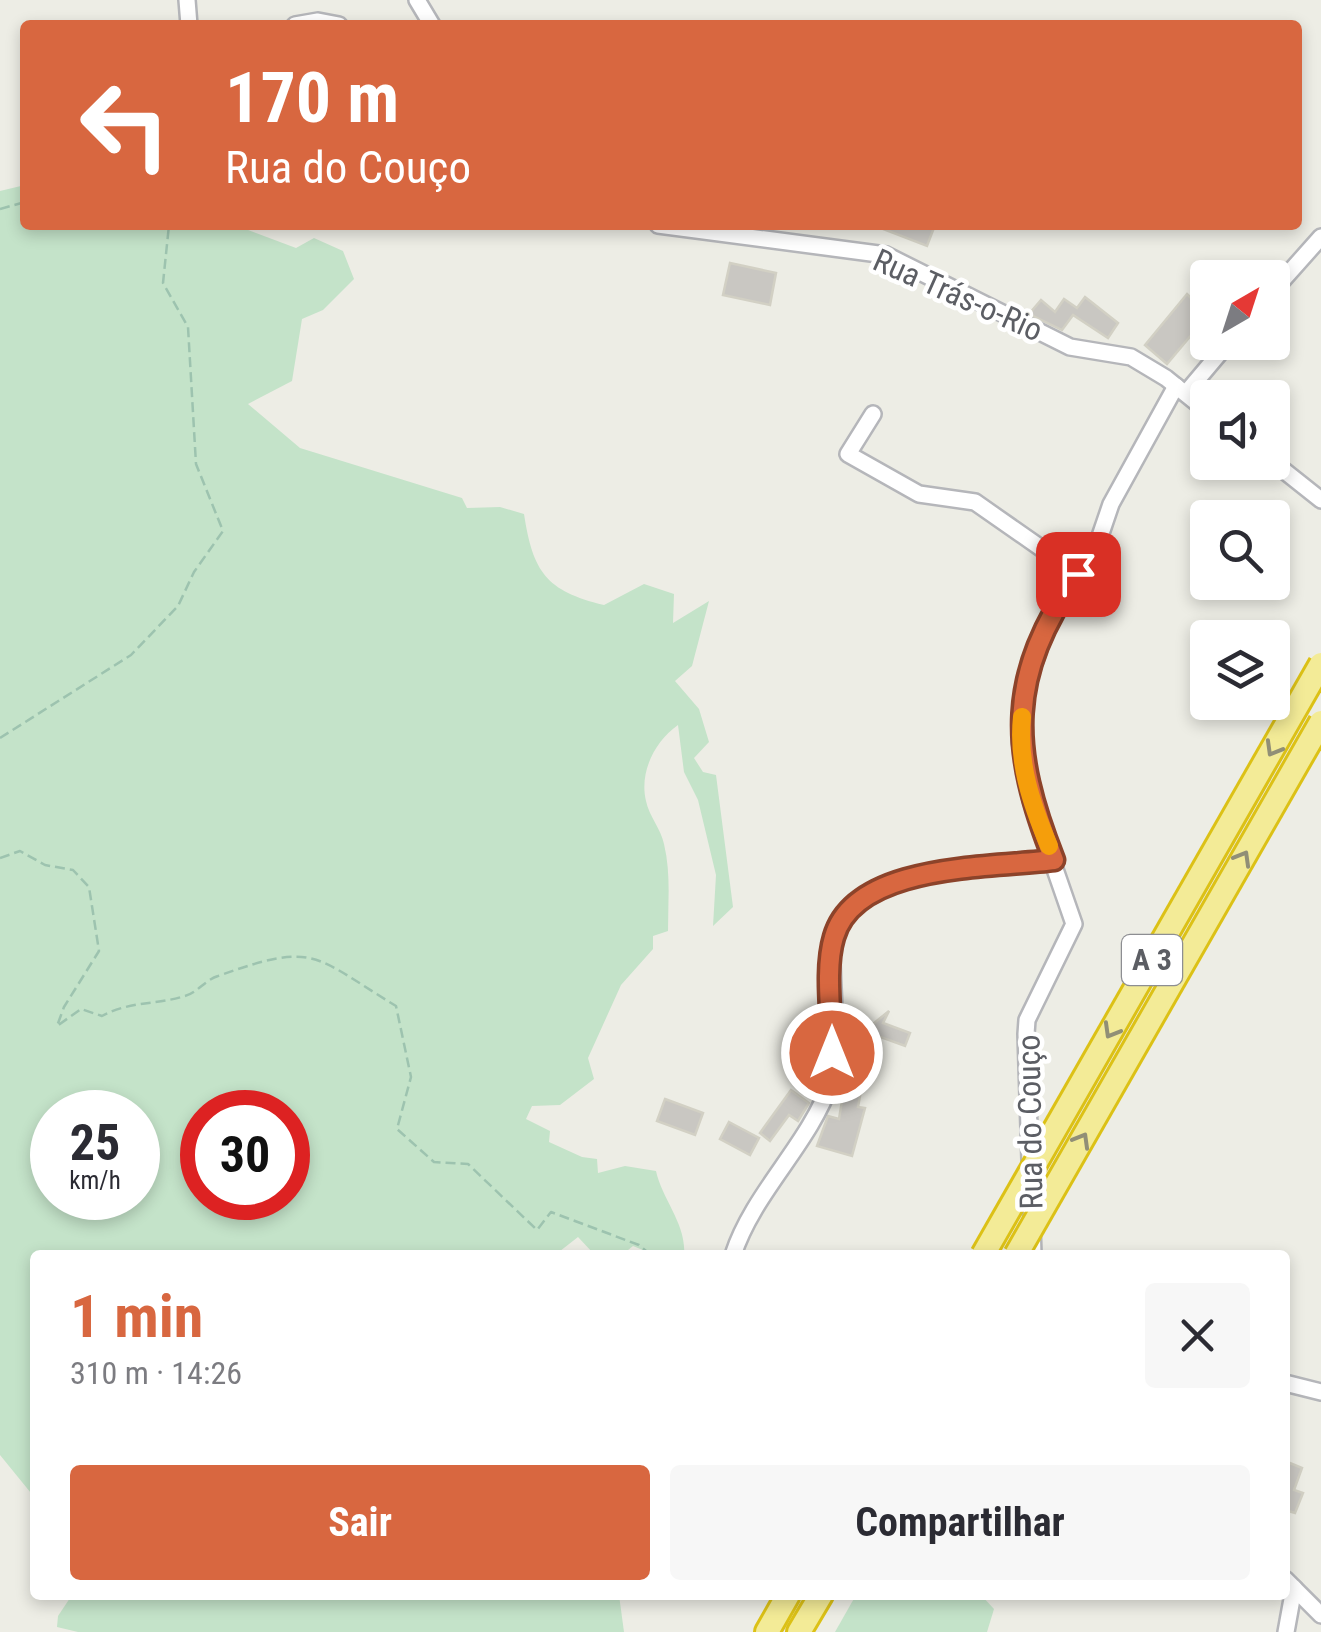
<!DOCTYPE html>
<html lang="pt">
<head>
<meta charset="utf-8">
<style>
	body { margin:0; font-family:"Roboto Condensed",sans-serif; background:#f7f7f7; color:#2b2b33; height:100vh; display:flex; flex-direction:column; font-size:38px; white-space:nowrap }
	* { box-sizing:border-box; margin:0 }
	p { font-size:32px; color:#7c7c81 }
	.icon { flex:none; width:55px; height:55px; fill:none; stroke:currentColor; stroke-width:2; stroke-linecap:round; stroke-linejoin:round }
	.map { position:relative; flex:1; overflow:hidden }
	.sheet { position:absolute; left:30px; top:1250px; width:1260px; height:350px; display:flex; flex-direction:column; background:#fff; border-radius:10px; box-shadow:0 5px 15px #0003 }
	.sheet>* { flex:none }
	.banner { position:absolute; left:20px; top:20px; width:1282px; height:210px; border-radius:10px; box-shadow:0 5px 15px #0003; background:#d86740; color:#fff; overflow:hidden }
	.needle { width:65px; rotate:39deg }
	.buttons { position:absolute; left:1190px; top:260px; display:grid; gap:20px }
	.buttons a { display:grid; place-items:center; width:100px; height:100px; border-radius:10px; background:#fff; box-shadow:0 5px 15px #0003; font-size:50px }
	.speed { position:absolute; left:30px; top:1090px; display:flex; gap:20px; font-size:50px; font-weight:700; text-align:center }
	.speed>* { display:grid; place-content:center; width:130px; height:130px; border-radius:50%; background:#fff; box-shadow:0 5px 15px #0003; line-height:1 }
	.speed small { font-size:25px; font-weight:400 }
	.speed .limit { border:15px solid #d22; background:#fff; color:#111 }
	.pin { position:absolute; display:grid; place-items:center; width:85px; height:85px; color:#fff; margin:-42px; border-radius:20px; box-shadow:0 5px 15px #0006 }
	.me { position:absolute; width:110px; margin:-55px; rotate:0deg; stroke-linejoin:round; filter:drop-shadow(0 0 8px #0008) }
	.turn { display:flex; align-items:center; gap:35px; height:210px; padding:0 40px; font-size:45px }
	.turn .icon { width:130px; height:130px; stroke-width:2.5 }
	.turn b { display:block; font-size:70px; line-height:85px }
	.round { display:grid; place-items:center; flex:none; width:105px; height:105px; border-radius:10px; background:#f7f7f7 }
	.overview { display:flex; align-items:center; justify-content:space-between; height:170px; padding:0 40px }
	h1 { font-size:60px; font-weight:700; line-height:75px; color:#d86740 }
	.action { display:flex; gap:20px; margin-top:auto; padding:20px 40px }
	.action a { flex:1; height:115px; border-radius:10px; background:#d86740; color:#fff; font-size:40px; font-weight:700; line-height:115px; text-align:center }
	.action a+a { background:#f7f7f7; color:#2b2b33 }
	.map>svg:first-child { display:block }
	.green { fill:#c4e3c9; fill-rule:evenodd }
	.building { fill:#c9c7c2; stroke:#d2d0c4; stroke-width:2.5 }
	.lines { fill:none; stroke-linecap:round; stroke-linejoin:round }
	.minor-casing { stroke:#b5b6ba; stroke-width:20 }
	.highway-casing { stroke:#dcc116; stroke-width:28 }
	.path { stroke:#9dc3af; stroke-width:2.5; stroke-dasharray:10 5; stroke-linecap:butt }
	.minor { stroke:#fff; stroke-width:15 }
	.highway { stroke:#f3eb97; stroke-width:22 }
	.highway-bridge-casing { stroke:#dcc116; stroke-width:28; stroke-linecap:butt }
	.highway-bridge { stroke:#f3eb97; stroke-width:22 }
	.oneway { stroke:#918f76 }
	.route-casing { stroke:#8c432a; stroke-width:25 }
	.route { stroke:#d86740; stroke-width:18 }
	.slow { stroke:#f59e0b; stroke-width:18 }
	.labels { text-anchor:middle; stroke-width:9; stroke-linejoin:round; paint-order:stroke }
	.shield { fill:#fff; stroke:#8d8e92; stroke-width:2.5 }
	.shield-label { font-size:30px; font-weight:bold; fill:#5c5e64 }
	.street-label { font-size:32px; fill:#5c5e64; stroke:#fff }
</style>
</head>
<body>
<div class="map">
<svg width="1321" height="1632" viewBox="0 0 1321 1632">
	<rect width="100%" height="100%" fill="#edede5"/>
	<!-- green -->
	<g class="green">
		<path d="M 25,185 L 25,225 L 235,225 L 296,248 L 314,238 L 343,251 L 354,279 L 323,310 L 302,319 L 292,381 L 248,404 L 300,448 L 462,498 L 467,508 L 500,507 L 524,514 C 533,572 546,591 604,605 L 644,584 L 674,594 L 673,623 L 709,601 L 692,666 L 675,681 L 699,709 L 709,742 L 694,758 L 703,772 L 716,775 L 733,907 L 713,926 L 716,875 L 698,800 L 684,772 L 678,725 C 655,741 639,772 646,801 C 649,816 661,829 664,844 C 671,873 668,902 668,931 L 653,936 L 653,949 L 621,985 L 588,1058 L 594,1079 L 560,1105 L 532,1106 L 526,1119 L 550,1131 L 549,1142 L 582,1157 L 597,1159 L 598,1173 L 625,1166 L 656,1171 C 662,1199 687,1225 684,1255 L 655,1255 L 633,1246 L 622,1255 L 593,1253 L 578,1237 L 555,1255 L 35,1255 L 35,1498 L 0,1455 L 0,191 ZM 52,1112 L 138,1112 L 138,1198 L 52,1198 ZM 202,1112 L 288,1112 L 288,1198 L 202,1198 Z"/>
		<polygon points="72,1595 619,1595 624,1632 78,1632 57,1627 58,1616"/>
		<polygon points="856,1595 981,1595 994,1609 987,1632 835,1632"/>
	</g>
	<!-- building -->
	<g class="building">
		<polygon points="873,225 935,225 927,246"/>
		<polygon points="730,263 776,273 770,305 723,295"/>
		<polygon points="1187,294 1208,315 1167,364 1145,345"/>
		<polygon points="1085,297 1118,323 1108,338 1073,315 1062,330 1029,314 1041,300 1055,312 1064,299 1077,308"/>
		<polygon points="889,1011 883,1023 910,1033 905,1046 878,1036 869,1056 843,1078 863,1032"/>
		<polygon points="846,1077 863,1080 858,1107 865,1108 852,1156 817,1146 828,1116 839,1119"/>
		<polygon points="791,1090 809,1103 798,1121 789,1115 770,1141 760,1133"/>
		<polygon points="665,1099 703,1113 695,1135 657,1121"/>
		<polygon points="729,1122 759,1138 750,1155 720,1139"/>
		<polygon points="1285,1461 1302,1468 1294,1490 1303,1493 1295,1513 1285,1510"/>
	</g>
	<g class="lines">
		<defs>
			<g id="minor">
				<polyline points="187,0 189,25"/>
				<polyline points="417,0 432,25"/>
				<polyline points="295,25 318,21 339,25"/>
				<polyline points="658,225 886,255 1070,347 1131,357 1166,378 1208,412"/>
				<polyline points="1272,292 1321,237"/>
				<polyline points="1186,393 1229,342"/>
				<polyline points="873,414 848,454 919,494 975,502 1078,574"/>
				<polyline points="1272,461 1321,500"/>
				<path d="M 733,1255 C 754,1191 810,1144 831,1081 C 839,1057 832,988 832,959 C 832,862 986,869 1054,860"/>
				<polyline points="1033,1255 1026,1034 1027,1020 1074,924 1031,800 1020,741 1024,691 1053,610 1096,548 1111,504 1176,386"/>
				<polyline points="1285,1383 1321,1392"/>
				<polyline points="1285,1579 1321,1615"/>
				<polyline points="1286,1632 1294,1588"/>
			</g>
			<g id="highway">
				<polyline points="767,1632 788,1595"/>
				<polyline points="799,1632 821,1595"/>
			</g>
		</defs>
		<!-- minor casing -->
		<use href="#minor" class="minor-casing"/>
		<!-- highway casing -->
		<use href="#highway" class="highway-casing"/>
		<!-- path -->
		<g class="path">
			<polyline points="0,209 25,202"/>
			<polyline points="0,738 131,655 178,606 194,572 223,531 196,464 188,327 163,283 169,225"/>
			<path d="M 0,858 L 20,851 L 45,865 L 73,870 L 89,887 L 99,951 L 64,1007 L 57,1026 L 81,1009 L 102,1016 C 129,1001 156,1005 185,996 C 197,993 205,980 218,976 C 316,941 312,955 396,1006 L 411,1077 L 397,1129 L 434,1162 L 468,1164 L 537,1230 L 551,1212 L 639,1245 L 651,1255"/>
		</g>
		<!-- minor -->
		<use href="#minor" class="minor"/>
		<!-- highway -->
		<use href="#highway" class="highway"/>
		<defs>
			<g id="highway-bridge">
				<polyline points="983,1255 1321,664"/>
				<polyline points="1016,1255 1321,722"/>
			</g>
		</defs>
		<!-- highway-bridge casing -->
		<use href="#highway-bridge" class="highway-bridge-casing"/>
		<!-- highway-bridge -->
		<use href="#highway-bridge" class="highway-bridge"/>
	</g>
	<!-- one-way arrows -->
	<defs><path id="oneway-chevron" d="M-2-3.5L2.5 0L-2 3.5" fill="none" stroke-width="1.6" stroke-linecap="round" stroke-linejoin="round" transform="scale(2.5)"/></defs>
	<g class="oneway">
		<use href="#oneway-chevron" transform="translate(1273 749) rotate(120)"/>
		<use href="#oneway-chevron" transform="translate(1243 858) rotate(-60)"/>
		<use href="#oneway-chevron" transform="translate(1111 1031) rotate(120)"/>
		<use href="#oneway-chevron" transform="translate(1082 1140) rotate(-60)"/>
	</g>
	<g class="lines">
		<defs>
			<path id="route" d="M 832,1053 C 832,1018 824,970 834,937 C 855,863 991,868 1054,860 C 1010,749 1006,676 1078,574"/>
		</defs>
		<!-- route casing -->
		<use href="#route" class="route-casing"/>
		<!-- route -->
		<use href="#route" class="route"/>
		<!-- slow -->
		<path class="slow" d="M 1022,717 C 1017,763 1032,805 1049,846"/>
	</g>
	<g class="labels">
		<!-- shield labels -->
		<rect class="shield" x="1122" y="935" width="60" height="50" rx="8"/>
		<g class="shield-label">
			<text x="1152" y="970">A 3</text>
		</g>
		<!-- street labels -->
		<g class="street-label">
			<text transform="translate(958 295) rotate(24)" y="11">Rua Trás-o-Rio</text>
			<text transform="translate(1030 1122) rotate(-91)" y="11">Rua do Couço</text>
		</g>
	</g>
</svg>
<div class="buttons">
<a><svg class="needle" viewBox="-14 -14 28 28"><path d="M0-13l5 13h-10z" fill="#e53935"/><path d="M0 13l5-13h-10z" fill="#7c7c81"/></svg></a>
<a><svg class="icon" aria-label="sound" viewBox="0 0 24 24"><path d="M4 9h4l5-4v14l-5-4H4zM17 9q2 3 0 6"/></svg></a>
<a><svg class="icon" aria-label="search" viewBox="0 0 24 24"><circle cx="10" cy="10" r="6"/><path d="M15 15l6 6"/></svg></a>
<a><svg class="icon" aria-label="layers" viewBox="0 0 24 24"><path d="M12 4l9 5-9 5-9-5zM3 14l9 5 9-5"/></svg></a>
</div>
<div class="speed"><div>25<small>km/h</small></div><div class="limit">30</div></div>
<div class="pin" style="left:1078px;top:574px;background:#d93025"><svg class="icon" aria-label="arrive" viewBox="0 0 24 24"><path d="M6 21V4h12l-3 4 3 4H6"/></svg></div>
<svg class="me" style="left:832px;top:1053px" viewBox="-20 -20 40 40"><circle r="17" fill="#d86740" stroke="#fff" stroke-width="3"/><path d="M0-11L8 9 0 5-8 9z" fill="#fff"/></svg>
<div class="banner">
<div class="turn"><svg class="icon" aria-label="left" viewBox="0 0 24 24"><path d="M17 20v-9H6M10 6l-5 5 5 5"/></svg><div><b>170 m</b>Rua do Couço</div></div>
</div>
<section class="sheet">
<div class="overview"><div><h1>1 min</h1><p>310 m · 14:26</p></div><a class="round"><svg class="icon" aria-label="close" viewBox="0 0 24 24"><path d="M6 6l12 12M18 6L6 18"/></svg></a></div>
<div class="action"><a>Sair</a><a>Compartilhar</a></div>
</section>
</div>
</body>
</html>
